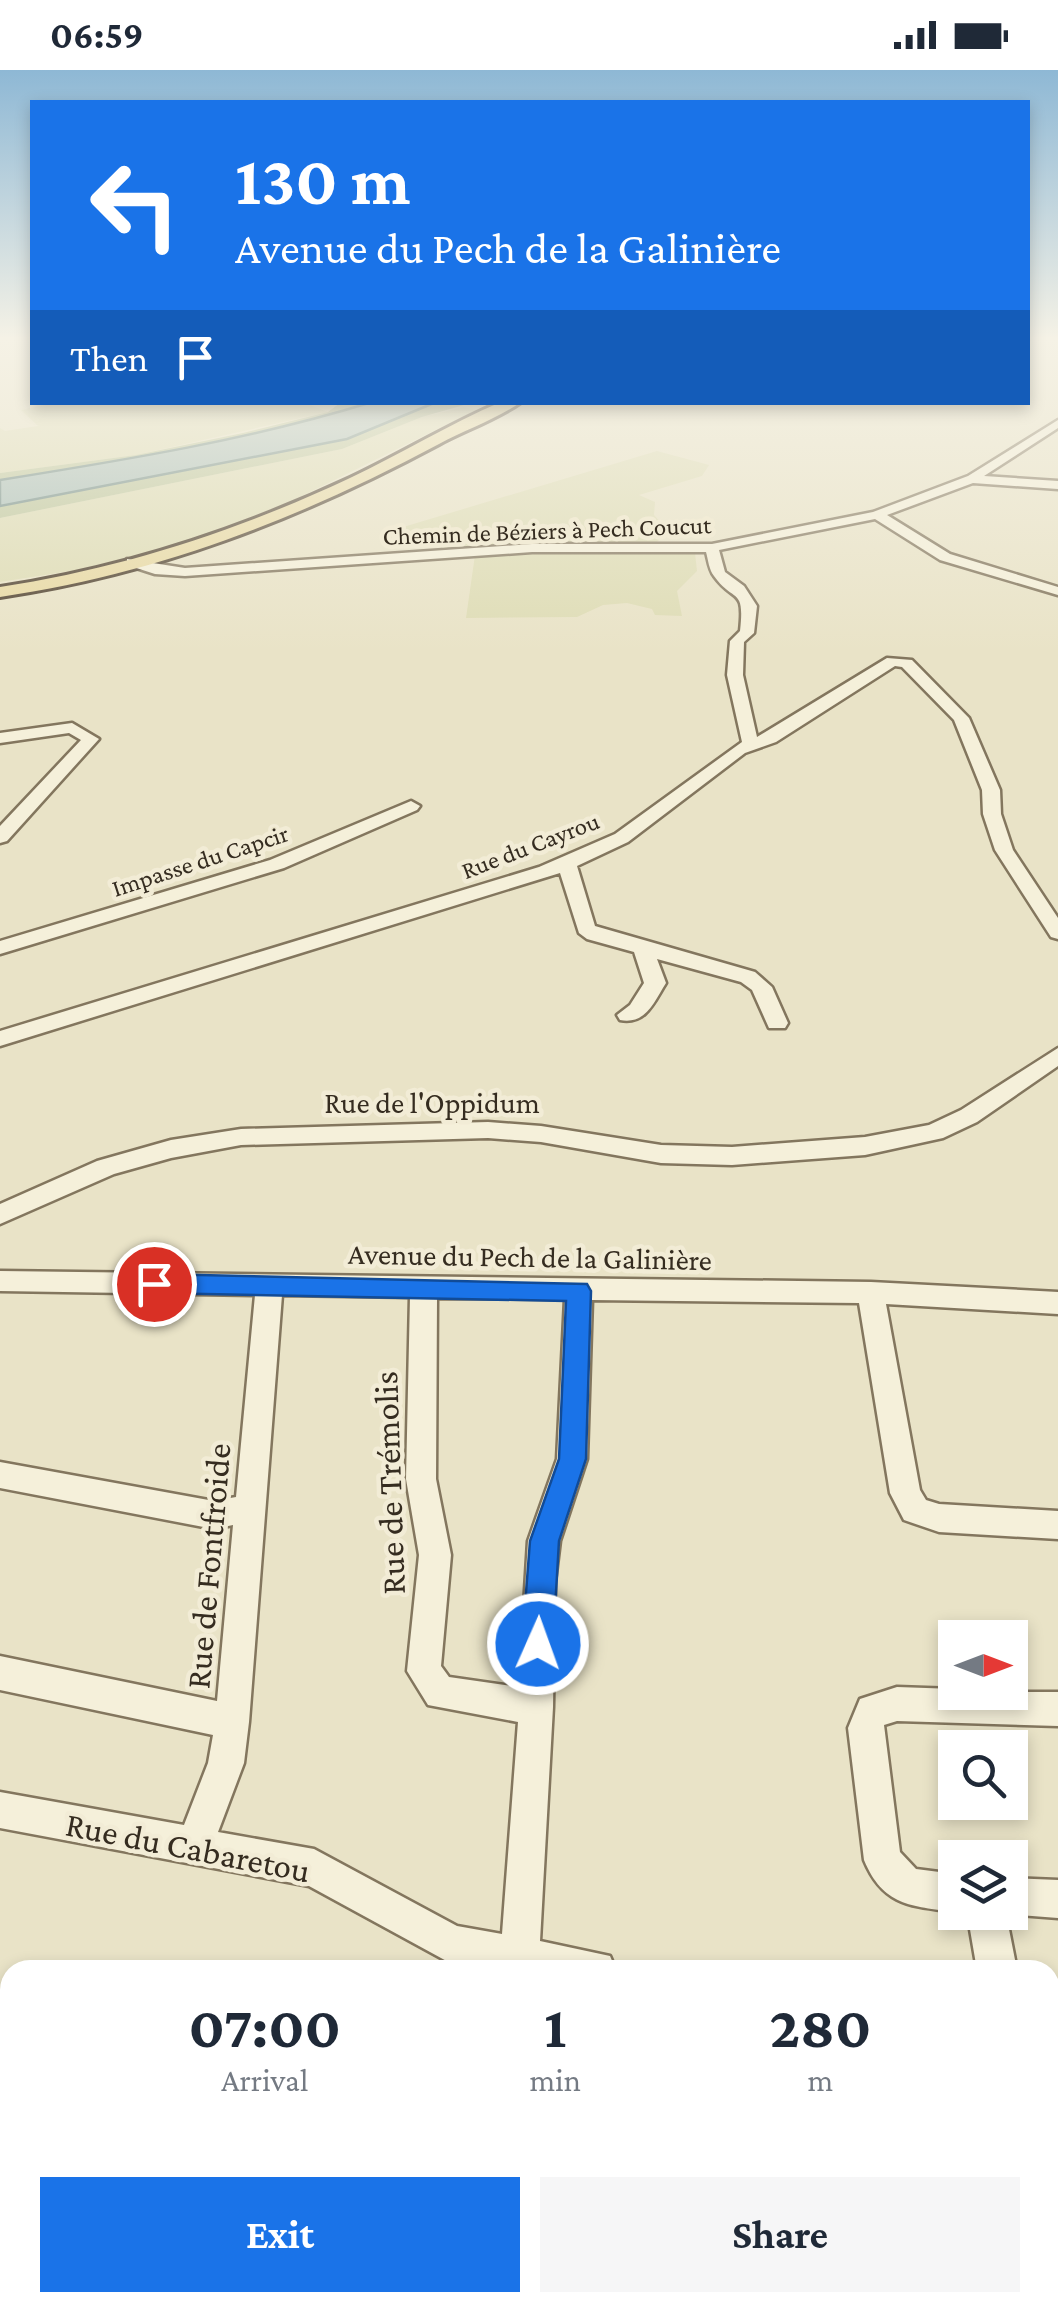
<!DOCTYPE html>
<html lang="en">
<head>
<meta charset="utf-8">
<style>
	body { margin:0; font-family:"Crimson Pro",serif; background:#f6f6f7; color:#1f2937; height:100vh; display:flex; flex-direction:column; font-size:38px; white-space:nowrap }
	* { box-sizing:border-box; margin:0 }
	p { font-size:32px; color:#747a83 }
	.icon { flex:none; width:55px; height:55px; fill:none; stroke:currentColor; stroke-width:2; stroke-linecap:round; stroke-linejoin:round }
	.map { position:relative; flex:1; overflow:hidden }
	.panel { position:absolute; left:0px; top:1890px; width:1060px; height:352px; display:flex; flex-direction:column; background:#fff; border-radius:30px 30px 0 0; box-shadow:0 5px 15px #0003 }
	.panel>* { flex:none }
	.top-card { position:absolute; left:30px; top:30px; width:1000px; height:305px; border-radius:0px; box-shadow:0 5px 15px #0003; background:#1a73e8; color:#fff; overflow:hidden }
	.needle { width:65px; rotate:90deg }
	.fabs { position:absolute; left:938px; top:1550px; display:grid; gap:20px }
	.fabs a { display:grid; place-items:center; width:90px; height:90px; border-radius:0px; background:#fff; box-shadow:0 5px 15px #0003; font-size:50px }
	.pin { position:absolute; display:grid; place-items:center; width:85px; height:85px; color:#fff; margin:-42px; border:5px solid #fff; border-radius:50%; box-shadow:0 2px 10px #0007 }
	.me { position:absolute; width:110px; margin:-55px; rotate:2deg; stroke-linejoin:round; filter:drop-shadow(0 0 8px #0008) }
	.turn { display:flex; align-items:center; gap:35px; height:210px; padding:0 40px; font-size:45px }
	.turn .icon { width:130px; height:130px; stroke-width:2.5 }
	.turn b { display:block; font-size:70px; line-height:85px }
	.then { display:flex; align-items:center; height:95px; padding:0 40px; background:#0003; gap:20px; font-size:38px }
	.eta { display:flex; justify-content:space-evenly; align-items:center; height:170px; text-align:center }
	.eta b { font-size:60px; font-weight:700; line-height:70px }
	.button { display:flex; gap:20px; margin-top:auto; padding:20px 40px }
	.button a { flex:1; height:115px; border-radius:0px; background:#1a73e8; color:#fff; font-size:40px; font-weight:700; line-height:115px; text-align:center }
	.button a+a { background:#f6f6f7; color:#1f2937 }
	.status { display:flex; justify-content:space-between; align-items:center; height:70px; padding:0 50px; background:#fff; direction:ltr }
	.status svg { height:28px; fill:currentColor }
	.map>svg:first-child { display:block }
	.farmland { fill:#dedcb5 }
	.green { fill:#bdc69c }
	.cemetery { fill:#b5bc9a }
	.water { fill:#a8beb9; stroke:#6f8b87; stroke-width:2.5 }
	.lines { fill:none; stroke-linecap:round; stroke-linejoin:round }
	.minor-casing { stroke:#83765e; stroke-width:5 }
	.major-casing { stroke:#524432; stroke-width:6 }
	.minor { fill:#f5f0da; fill-rule:evenodd }
	.major { fill:#e8d9a3; fill-rule:evenodd }
	.route { fill:#1a73e8; stroke:#114b97; stroke-width:2.5 }
	.labels { text-anchor:middle; stroke-width:9; stroke-linejoin:round; paint-order:stroke }
	.far-street-label { font-size:25px; fill:#352c20; stroke:#f2ecd6 }
	.street-label { font-size:30px; fill:#352c20; stroke:#f2ecd6 }
	.near-street-label { font-size:35px; fill:#352c20; stroke:#f2ecd6 }
</style>
</head>
<body>
<div class="status"><b>06:59</b><svg viewBox="0 0 49 12"><path d="M0 12V9h3v3zM5 12V6h3v6zM10 12V3h3v9zM15 12V0h3v12zM26 1h20v11H26zM47 4h2v5h-2z"/></svg></div>
<div class="map">
<svg width="1058" height="2241" viewBox="0 0 1058 2241">
	<rect width="100%" height="100%" fill="#e9e3c7"/>
	<!-- farmland -->
	<g class="farmland">
		<polygon points="58,332 302,332 328,342 136,385 0,403 0,358 5,361 38,356 21,340"/>
		<polygon points="464,337 476,340 294,430 190,472 77,500 0,512 0,448 342,379 422,347"/>
		<polygon points="657,381 709,395 702,406 639,425 655,432 654,445 669,462 654,474 445,478 400,458"/>
		<polygon points="636,481 695,483 697,501 677,521 682,546 655,545 652,539 627,533 603,535 577,547 466,548 475,485"/>
	</g>
	<!-- green -->
	<g class="green">
		<path d="M 340,333 L 369,333 C 247,369 125,390 0,410 L 0,403 L 136,385 L 243,363 L 328,342 Z"/>
		<polygon points="434,333 471,333 422,347 342,379 0,448 0,436 333,372"/>
	</g>
	<!-- cemetery -->
	<polygon class="cemetery" points="0,2047 10,2052 10,2232 518,2233 517,2241 0,2241"/>
	<!-- water -->
	<path class="water" d="M 369,333 L 434,333 L 347,369 L 0,436 L 0,410 C 125,390 248,370 369,333 Z"/>
	<g class="lines">
		<defs>
			<g id="minor">
				<path d="M 1058,350 L 1058,358 L 984,406 L 1058,411 L 1058,419 L 973,413 L 887,445 L 950,484 L 1058,517 L 1058,525 L 940,490 L 875,449 L 719,480 L 725,502 L 744,516 L 757,536 L 754,563 L 744,572 L 743,605 L 757,667 L 887,588 L 912,590 L 969,648 L 1000,720 L 1001,744 L 1013,780 L 1058,848 L 1058,869 L 1051,867 L 995,780 L 983,744 L 982,720 L 954,650 L 902,597 L 895,596 L 776,672 L 745,683 L 628,772 L 577,796 L 595,856 L 755,902 L 772,917 L 788,953 L 785,958 L 769,958 L 752,920 L 741,912 L 657,889 L 666,913 C 654,932 646,955 620,950 L 617,945 L 630,935 L 644,913 L 634,882 L 587,869 L 579,863 L 560,803 L 0,976 L 0,961 L 539,797 L 615,764 L 742,672 L 727,605 L 730,571 L 740,561 C 745,516 734,534 714,506 C 709,500 708,489 706,482 L 532,482 L 185,506 L 155,504 L 127,495 L 127,489 L 185,498 L 532,474 L 712,474 L 873,442 L 968,406 Z"/>
				<polygon points="72,653 99,669 7,771 0,773 0,756 81,670 69,663 0,673 0,663"/>
				<polygon points="411,731 420,736 417,740 284,798 0,884 0,871 270,790"/>
				<polygon points="1058,978 1058,996 977,1052 943,1068 865,1085 732,1095 661,1093 541,1072 488,1068 241,1075 171,1088 114,1104 0,1154 0,1134 97,1091 171,1070 241,1059 488,1052 541,1056 661,1075 732,1077 865,1067 929,1055 961,1040"/>
				<path d="M 0,1201 L 871,1212 L 1058,1222 L 1058,1244 L 886,1234 L 920,1420 L 926,1430 L 939,1434 L 1058,1441 L 1058,1469 L 939,1462 L 904,1450 L 890,1423 L 859,1233 L 592,1230 L 587,1389 L 560,1471 L 555,1512 L 553,1637 L 540,1871 L 610,1886 L 616,1900 L 484,1900 L 452,1894 L 309,1816 L 0,1758 L 0,1722 L 184,1755 L 208,1693 L 213,1665 L 0,1620 L 0,1586 L 217,1631 L 233,1455 L 214,1459 L 0,1418 L 0,1392 L 214,1431 L 236,1427 L 255,1225 L 0,1221 ZM 282,1225 L 410,1227 L 406,1409 L 419,1485 L 407,1601 L 428,1635 L 518,1652 L 502,1864 L 457,1856 L 314,1779 L 218,1762 L 244,1693 L 249,1652 ZM 437,1228 L 565,1229 L 557,1389 L 528,1471 L 519,1617 L 449,1607 L 441,1596 L 451,1485 L 436,1409 Z"/>
				<path d="M 897,1617 L 955,1619 L 955,1622 L 1058,1622 L 1058,1656 L 897,1651 L 884,1655 L 900,1782 L 916,1799 L 955,1804 L 955,1842 C 911,1836 883,1836 864,1790 L 848,1658 L 860,1629 Z"/>
				<polygon points="1010,1808 1058,1810 1058,1848 1006,1844 1017,1900 977,1900 967,1842 1010,1842"/>
				<polygon points="1050,1957 1058,1960 1058,2051 1050,2054"/>
				<polygon points="1050,2186 1058,2189 1058,2241 1032,2241 1031,2232 1050,2232"/>
			</g>
			<path id="major" d="M 501,332 L 521,332 C 497,349 465,360 439,374 C 299,449 157,504 0,527 L 0,517 C 124,498 237,461 350,408 C 401,384 449,354 501,332 Z"/>
		</defs>
		<!-- minor casing -->
		<use href="#minor" class="minor-casing"/>
		<!-- major casing -->
		<use href="#major" class="major-casing"/>
		<!-- minor -->
		<use href="#minor" class="minor"/>
		<!-- major -->
		<use href="#major" class="major"/>
	</g>
	<!-- sky -->
	<linearGradient id="sky" x2="0" y2="1"><stop stop-color="#8eb8d5"/><stop offset="0.46" stop-color="#f5f2e6"/><stop offset="1" stop-color="#f5f2e6" stop-opacity="0"/></linearGradient>
	<rect width="1058" height="583" fill="url(#sky)"/>
	<!-- route -->
	<polygon class="route" points="154,1204 587,1214 591,1221 586,1389 559,1471 553,1574 548,1585 538,1589 527,1585 522,1574 530,1471 559,1389 566,1231 154,1223 145,1220 142,1214 145,1207"/>
	<g class="labels">
		<!-- far-street labels -->
		<g class="far-street-label">
			<text transform="translate(547 460) rotate(-2)" y="9">Chemin de Béziers à Pech Coucut</text>
			<text transform="translate(530 775) rotate(-21)" y="9">Rue du Cayrou</text>
			<text transform="translate(200 790) rotate(-18)" y="9">Impasse du Capcir</text>
		</g>
		<!-- street labels -->
		<g class="street-label">
			<text x="432" y="1043">Rue de l'Oppidum</text>
			<text transform="translate(530 1187) rotate(1)" y="10">Avenue du Pech de la Galinière</text>
		</g>
		<!-- near-street labels -->
		<g class="near-street-label">
			<text transform="translate(389 1413) rotate(-92)" y="12">Rue de Trémolis</text>
			<text transform="translate(208 1496) rotate(-85)" y="12">Rue de Fontfroide</text>
			<text transform="translate(188 1777) rotate(11)" y="12">Rue du Cabaretou</text>
		</g>
	</g>
</svg>
<div class="fabs">
<a><svg class="needle" viewBox="-14 -14 28 28"><path d="M0-13l5 13h-10z" fill="#e53935"/><path d="M0 13l5-13h-10z" fill="#747a83"/></svg></a>
<a><svg class="icon" aria-label="search" viewBox="0 0 24 24"><circle cx="10" cy="10" r="6"/><path d="M15 15l6 6"/></svg></a>
<a><svg class="icon" aria-label="layers" viewBox="0 0 24 24"><path d="M12 4l9 5-9 5-9-5zM3 14l9 5 9-5"/></svg></a>
</div>
<div class="pin" style="left:154px;top:1214px;background:#d93025"><svg class="icon" aria-label="arrive" viewBox="0 0 24 24"><path d="M6 21V4h12l-3 4 3 4H6"/></svg></div>
<svg class="me" style="left:538px;top:1574px" viewBox="-20 -20 40 40"><circle r="17" fill="#1a73e8" stroke="#fff" stroke-width="3"/><path d="M0-11L8 9 0 5-8 9z" fill="#fff"/></svg>
<div class="top-card">
<div class="turn"><svg class="icon" aria-label="left" viewBox="0 0 24 24"><path d="M17 20v-9H6M10 6l-5 5 5 5"/></svg><div><b>130 m</b>Avenue du Pech de la Galinière</div></div>
<div class="then">Then<svg class="icon" aria-label="arrive" viewBox="0 0 24 24"><path d="M6 21V4h12l-3 4 3 4H6"/></svg></div>
</div>
<section class="panel">
<div class="eta">
<div><b>07:00</b><p>Arrival</p></div>
<div><b>1</b><p>min</p></div>
<div><b>280</b><p>m</p></div>
</div>
<div class="button"><a>Exit</a><a>Share</a></div>
</section>
</div>
</body>
</html>
